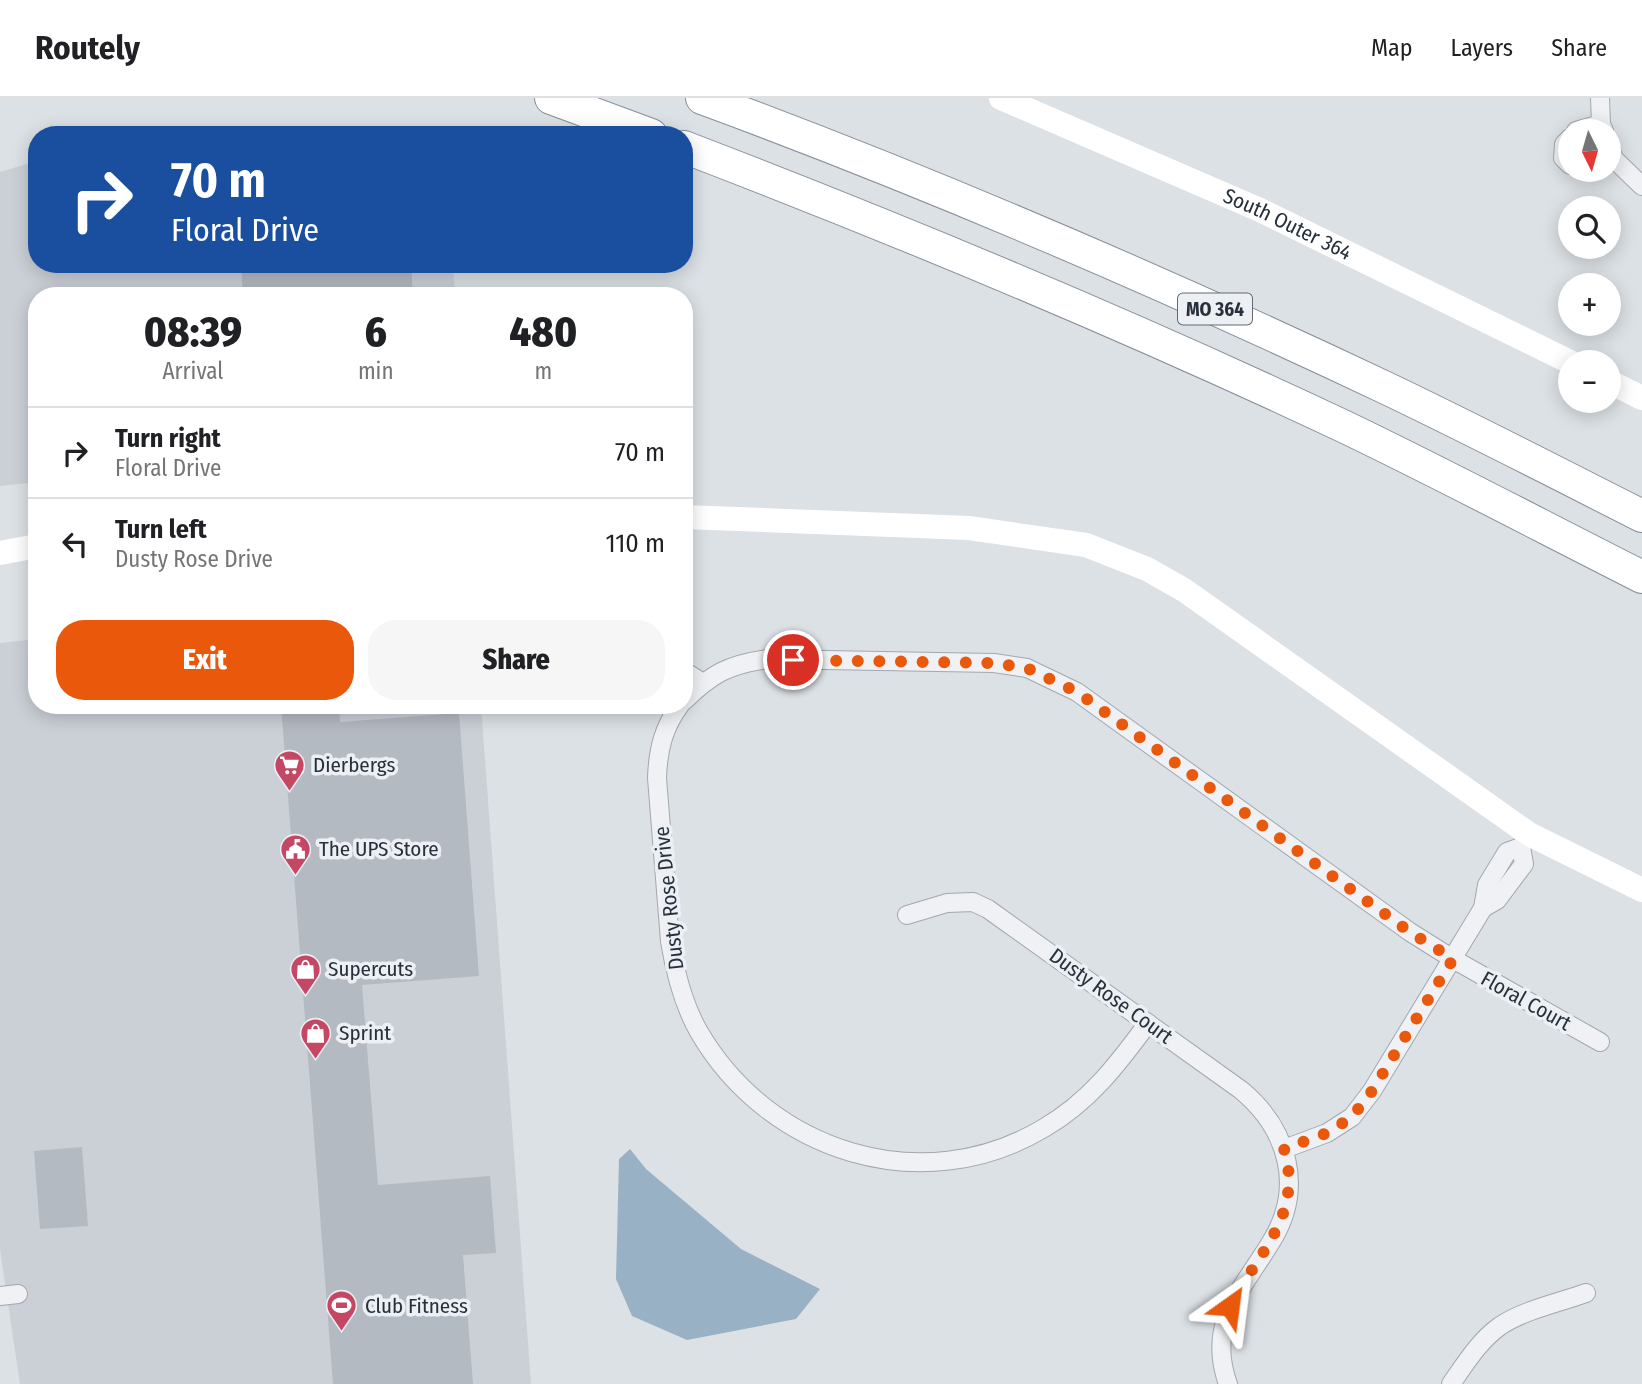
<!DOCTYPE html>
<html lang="en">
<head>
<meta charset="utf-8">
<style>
	body { margin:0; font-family:"Fira Sans Condensed",sans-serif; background:#f6f6f6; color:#202124; height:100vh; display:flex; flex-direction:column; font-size:26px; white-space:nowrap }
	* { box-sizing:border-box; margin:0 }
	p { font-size:23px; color:#757577 }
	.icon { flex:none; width:38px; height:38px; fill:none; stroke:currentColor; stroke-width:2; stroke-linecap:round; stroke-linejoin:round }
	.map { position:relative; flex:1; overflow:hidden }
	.panel { position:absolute; left:28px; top:189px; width:665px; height:427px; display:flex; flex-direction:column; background:#fff; border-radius:28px; box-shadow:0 4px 18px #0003 }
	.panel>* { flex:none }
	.hud { position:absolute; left:28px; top:28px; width:665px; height:147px; border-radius:28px; box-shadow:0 4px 18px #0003; background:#1a4fa0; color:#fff; overflow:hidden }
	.needle { width:46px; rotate:175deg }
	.tools { position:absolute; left:1558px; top:21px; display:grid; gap:14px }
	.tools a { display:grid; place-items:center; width:63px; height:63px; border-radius:50%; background:#fff; box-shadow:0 4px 18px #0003; font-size:35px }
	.pin { position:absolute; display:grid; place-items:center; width:60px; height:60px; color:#fff; margin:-30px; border:4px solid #fff; border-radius:50%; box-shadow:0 2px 7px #0007 }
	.me { position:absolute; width:77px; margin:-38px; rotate:31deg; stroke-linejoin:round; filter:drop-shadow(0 0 5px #0008) }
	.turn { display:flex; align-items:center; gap:24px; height:147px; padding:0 28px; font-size:32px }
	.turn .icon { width:91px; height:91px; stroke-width:2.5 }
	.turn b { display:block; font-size:49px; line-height:60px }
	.eta { display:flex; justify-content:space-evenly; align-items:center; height:119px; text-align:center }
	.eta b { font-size:42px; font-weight:800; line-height:49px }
	.cta { display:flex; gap:14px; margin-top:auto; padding:14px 28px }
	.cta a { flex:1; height:80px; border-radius:28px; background:#ea580c; color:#fff; font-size:28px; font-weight:800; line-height:80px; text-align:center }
	.cta a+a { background:#f6f6f6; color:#202124 }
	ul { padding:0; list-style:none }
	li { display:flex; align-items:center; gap:21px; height:91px; padding:0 28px; border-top:2px solid #e0e0e0 }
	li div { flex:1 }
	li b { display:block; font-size:26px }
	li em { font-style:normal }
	header { display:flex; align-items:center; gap:42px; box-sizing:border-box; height:98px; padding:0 35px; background:#fff; border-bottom:2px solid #e0e0e0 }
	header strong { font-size:33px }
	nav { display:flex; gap:38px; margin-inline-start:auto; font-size:24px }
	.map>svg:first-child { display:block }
	.built { fill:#cbd0d7 }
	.water { fill:#99b1c4 }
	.building { fill:#b4bac2 }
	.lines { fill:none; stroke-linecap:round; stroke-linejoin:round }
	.street-casing { stroke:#a2a8af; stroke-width:20 }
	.highway-casing { stroke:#858f9b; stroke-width:34 }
	.street { stroke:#eff1f4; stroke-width:18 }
	.secondary { stroke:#fff; stroke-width:24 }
	.highway { stroke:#fff; stroke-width:32 }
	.route { stroke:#ea580c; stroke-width:12; stroke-dasharray:0 21.6 }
	.labels { text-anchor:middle; stroke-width:7; stroke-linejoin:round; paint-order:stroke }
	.shield { fill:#eceff3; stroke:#626972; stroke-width:2 }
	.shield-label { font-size:19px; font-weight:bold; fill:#27303b }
	.street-label { font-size:21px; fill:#27303b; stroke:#eceff3 }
	.poi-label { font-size:21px; fill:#27303b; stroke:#eceff3; text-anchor:start }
</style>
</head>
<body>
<header>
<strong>Routely</strong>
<nav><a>Map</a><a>Layers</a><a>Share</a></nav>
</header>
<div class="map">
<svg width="1642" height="1286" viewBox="0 0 1642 1286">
	<rect width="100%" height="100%" fill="#dce1e5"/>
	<!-- built -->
	<g class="built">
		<polygon points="37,63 37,166 453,166 455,198 37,198 37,384 0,388 0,74"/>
		<polygon points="37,541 37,607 481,607 531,1286 20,1286 0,1152 0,545"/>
	</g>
	<!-- water -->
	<polygon class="water" points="630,1051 646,1071 741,1151 820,1191 796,1221 687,1242 632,1218 616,1181 619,1061"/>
	<!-- building -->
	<g class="building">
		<polygon points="241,166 411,166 413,198 243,198"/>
		<polygon points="281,607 339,607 340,624 459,615 479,878 362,887 378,1087 490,1078 496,1155 463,1157 473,1286 333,1286"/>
		<polygon points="82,1049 88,1128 40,1131 34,1053"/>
	</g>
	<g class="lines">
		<defs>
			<g id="street">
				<polyline points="1600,0 1601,26 1604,33"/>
				<polyline points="1576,33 1601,26"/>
				<polyline points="1570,40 1564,46 1563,60 1570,67"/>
				<polyline points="1608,45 1614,61 1642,88"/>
				<polyline points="684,573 703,585"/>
				<path d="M 684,603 C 711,576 729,566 768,561 L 994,565 L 1027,570 L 1077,594 L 1410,834 L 1453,861 L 1600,944"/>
				<path d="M 680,607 C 663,630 658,652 657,680 L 670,843 C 675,874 683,906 699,934 C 769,1054 922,1103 1044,1030 C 1089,1004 1118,966 1148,925"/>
				<polyline points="1483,810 1497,802 1524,766 1521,749"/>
				<path d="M 907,817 L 947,805 L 973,804 L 988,811 L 1241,992 C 1288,1031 1305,1090 1271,1144 C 1242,1192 1206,1225 1228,1286"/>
				<polyline points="1284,1051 1327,1035 1352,1019 1372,993 1483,810 1487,787 1507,754 1521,749 1529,736"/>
				<polyline points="0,1198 18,1196"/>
				<path d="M 1451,1286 C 1465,1266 1479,1243 1500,1228 C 1524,1212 1558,1205 1586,1195"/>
			</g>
			<g id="highway">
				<polyline points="551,0 651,37"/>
				<path d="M 702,0 C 935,86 1162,184 1386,290 C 1472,331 1557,375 1642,418"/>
				<path d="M 684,49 C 908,135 1129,227 1345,329 C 1445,377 1543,429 1642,479"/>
			</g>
		</defs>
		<!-- street casing -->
		<use href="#street" class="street-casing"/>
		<!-- highway casing -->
		<use href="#highway" class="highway-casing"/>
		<!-- street -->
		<use href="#street" class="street"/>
		<!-- secondary -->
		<g class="secondary">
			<path id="s1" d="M 1001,0 L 1260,112 L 1570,264"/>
			<polyline points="1608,283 1642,300"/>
			<polyline points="684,419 969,430 1086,447 1147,471 1184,492 1529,736 1642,792"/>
			<polyline points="0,455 37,448"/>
		</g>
		<!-- highway -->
		<use href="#highway" class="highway"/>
	</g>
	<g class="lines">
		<!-- route -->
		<path class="route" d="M 793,562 L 994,565 L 1027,570 L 1077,594 L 1410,834 L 1453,861 L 1372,993 L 1352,1019 L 1327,1035 L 1284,1051 C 1304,1116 1258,1155 1230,1208"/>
	</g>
	<!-- icons -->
	<defs>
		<symbol id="supermarket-pin" viewBox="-11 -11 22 30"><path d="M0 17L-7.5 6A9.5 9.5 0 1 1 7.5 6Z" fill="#c44764" stroke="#eceff3"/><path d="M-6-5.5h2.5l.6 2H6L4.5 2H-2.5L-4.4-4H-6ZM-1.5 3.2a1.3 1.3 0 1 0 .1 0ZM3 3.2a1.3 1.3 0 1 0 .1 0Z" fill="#fff"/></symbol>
		<symbol id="civic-pin" viewBox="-11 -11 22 30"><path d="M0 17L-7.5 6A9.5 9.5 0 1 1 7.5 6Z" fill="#c44764" stroke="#eceff3"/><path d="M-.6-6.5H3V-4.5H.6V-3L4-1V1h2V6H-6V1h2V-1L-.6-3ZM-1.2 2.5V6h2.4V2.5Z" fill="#fff"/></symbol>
		<symbol id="shop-pin" viewBox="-11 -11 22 30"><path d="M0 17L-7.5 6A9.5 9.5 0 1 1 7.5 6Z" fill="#c44764" stroke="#eceff3"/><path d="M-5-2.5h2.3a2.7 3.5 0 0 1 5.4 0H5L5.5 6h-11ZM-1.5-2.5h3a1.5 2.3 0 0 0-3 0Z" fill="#fff"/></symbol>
		<symbol id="stadium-pin" viewBox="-11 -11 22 30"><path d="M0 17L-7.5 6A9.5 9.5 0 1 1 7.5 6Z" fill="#c44764" stroke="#eceff3"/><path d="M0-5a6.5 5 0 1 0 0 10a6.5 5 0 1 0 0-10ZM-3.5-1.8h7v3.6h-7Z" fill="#fff"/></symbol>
	</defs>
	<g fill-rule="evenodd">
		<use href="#supermarket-pin" x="272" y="650" width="35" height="47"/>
		<use href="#civic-pin" x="278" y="734" width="35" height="47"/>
		<use href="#shop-pin" x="288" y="854" width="35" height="47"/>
		<use href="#shop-pin" x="298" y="918" width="35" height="47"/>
		<use href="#stadium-pin" x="324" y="1190" width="35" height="47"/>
	</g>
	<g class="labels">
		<!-- shield labels -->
		<rect class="shield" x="1178" y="195.5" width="74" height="31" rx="5"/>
		<g class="shield-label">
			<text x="1215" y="218">MO 364</text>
		</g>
		<!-- street labels -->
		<g class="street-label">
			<text dy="7" stroke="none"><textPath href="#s1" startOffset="313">South Outer 364</textPath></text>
			<text transform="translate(669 800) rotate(-96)" y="7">Dusty Rose Drive</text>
			<text transform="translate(1111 898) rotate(36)" y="7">Dusty Rose Court</text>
			<text transform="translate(1526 903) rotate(29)" y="7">Floral Court</text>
		</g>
		<!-- poi labels -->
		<g class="poi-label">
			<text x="313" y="674">Dierbergs</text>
			<text x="319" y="758">The UPS Store</text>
			<text x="328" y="878">Supercuts</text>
			<text x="339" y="942">Sprint</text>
			<text x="365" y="1215">Club Fitness</text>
		</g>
	</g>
</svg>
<div class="tools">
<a><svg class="needle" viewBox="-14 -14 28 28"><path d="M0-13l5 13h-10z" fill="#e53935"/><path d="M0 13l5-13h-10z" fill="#757577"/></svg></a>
<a><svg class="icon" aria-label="search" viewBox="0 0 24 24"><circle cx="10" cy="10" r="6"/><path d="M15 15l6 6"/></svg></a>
<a>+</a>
<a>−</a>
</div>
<div class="pin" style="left:793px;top:562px;background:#d93025"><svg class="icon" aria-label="arrive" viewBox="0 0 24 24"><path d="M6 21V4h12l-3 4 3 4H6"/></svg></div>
<svg class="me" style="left:1230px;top:1208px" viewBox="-20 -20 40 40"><path d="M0-17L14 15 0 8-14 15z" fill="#ea580c" stroke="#fff" stroke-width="4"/></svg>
<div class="hud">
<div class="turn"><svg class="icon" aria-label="right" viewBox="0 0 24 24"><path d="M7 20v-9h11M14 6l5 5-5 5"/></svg><div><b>70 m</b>Floral Drive</div></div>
</div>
<section class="panel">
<div class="eta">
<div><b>08:39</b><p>Arrival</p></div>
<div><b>6</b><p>min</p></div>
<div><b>480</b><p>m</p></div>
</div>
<ul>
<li><svg class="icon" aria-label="right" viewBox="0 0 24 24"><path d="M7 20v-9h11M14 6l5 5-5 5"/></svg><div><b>Turn right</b><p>Floral Drive</p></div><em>70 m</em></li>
<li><svg class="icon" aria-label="left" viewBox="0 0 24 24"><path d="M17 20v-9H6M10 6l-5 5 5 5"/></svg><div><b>Turn left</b><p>Dusty Rose Drive</p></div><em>110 m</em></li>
</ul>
<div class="cta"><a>Exit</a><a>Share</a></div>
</section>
</div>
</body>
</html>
